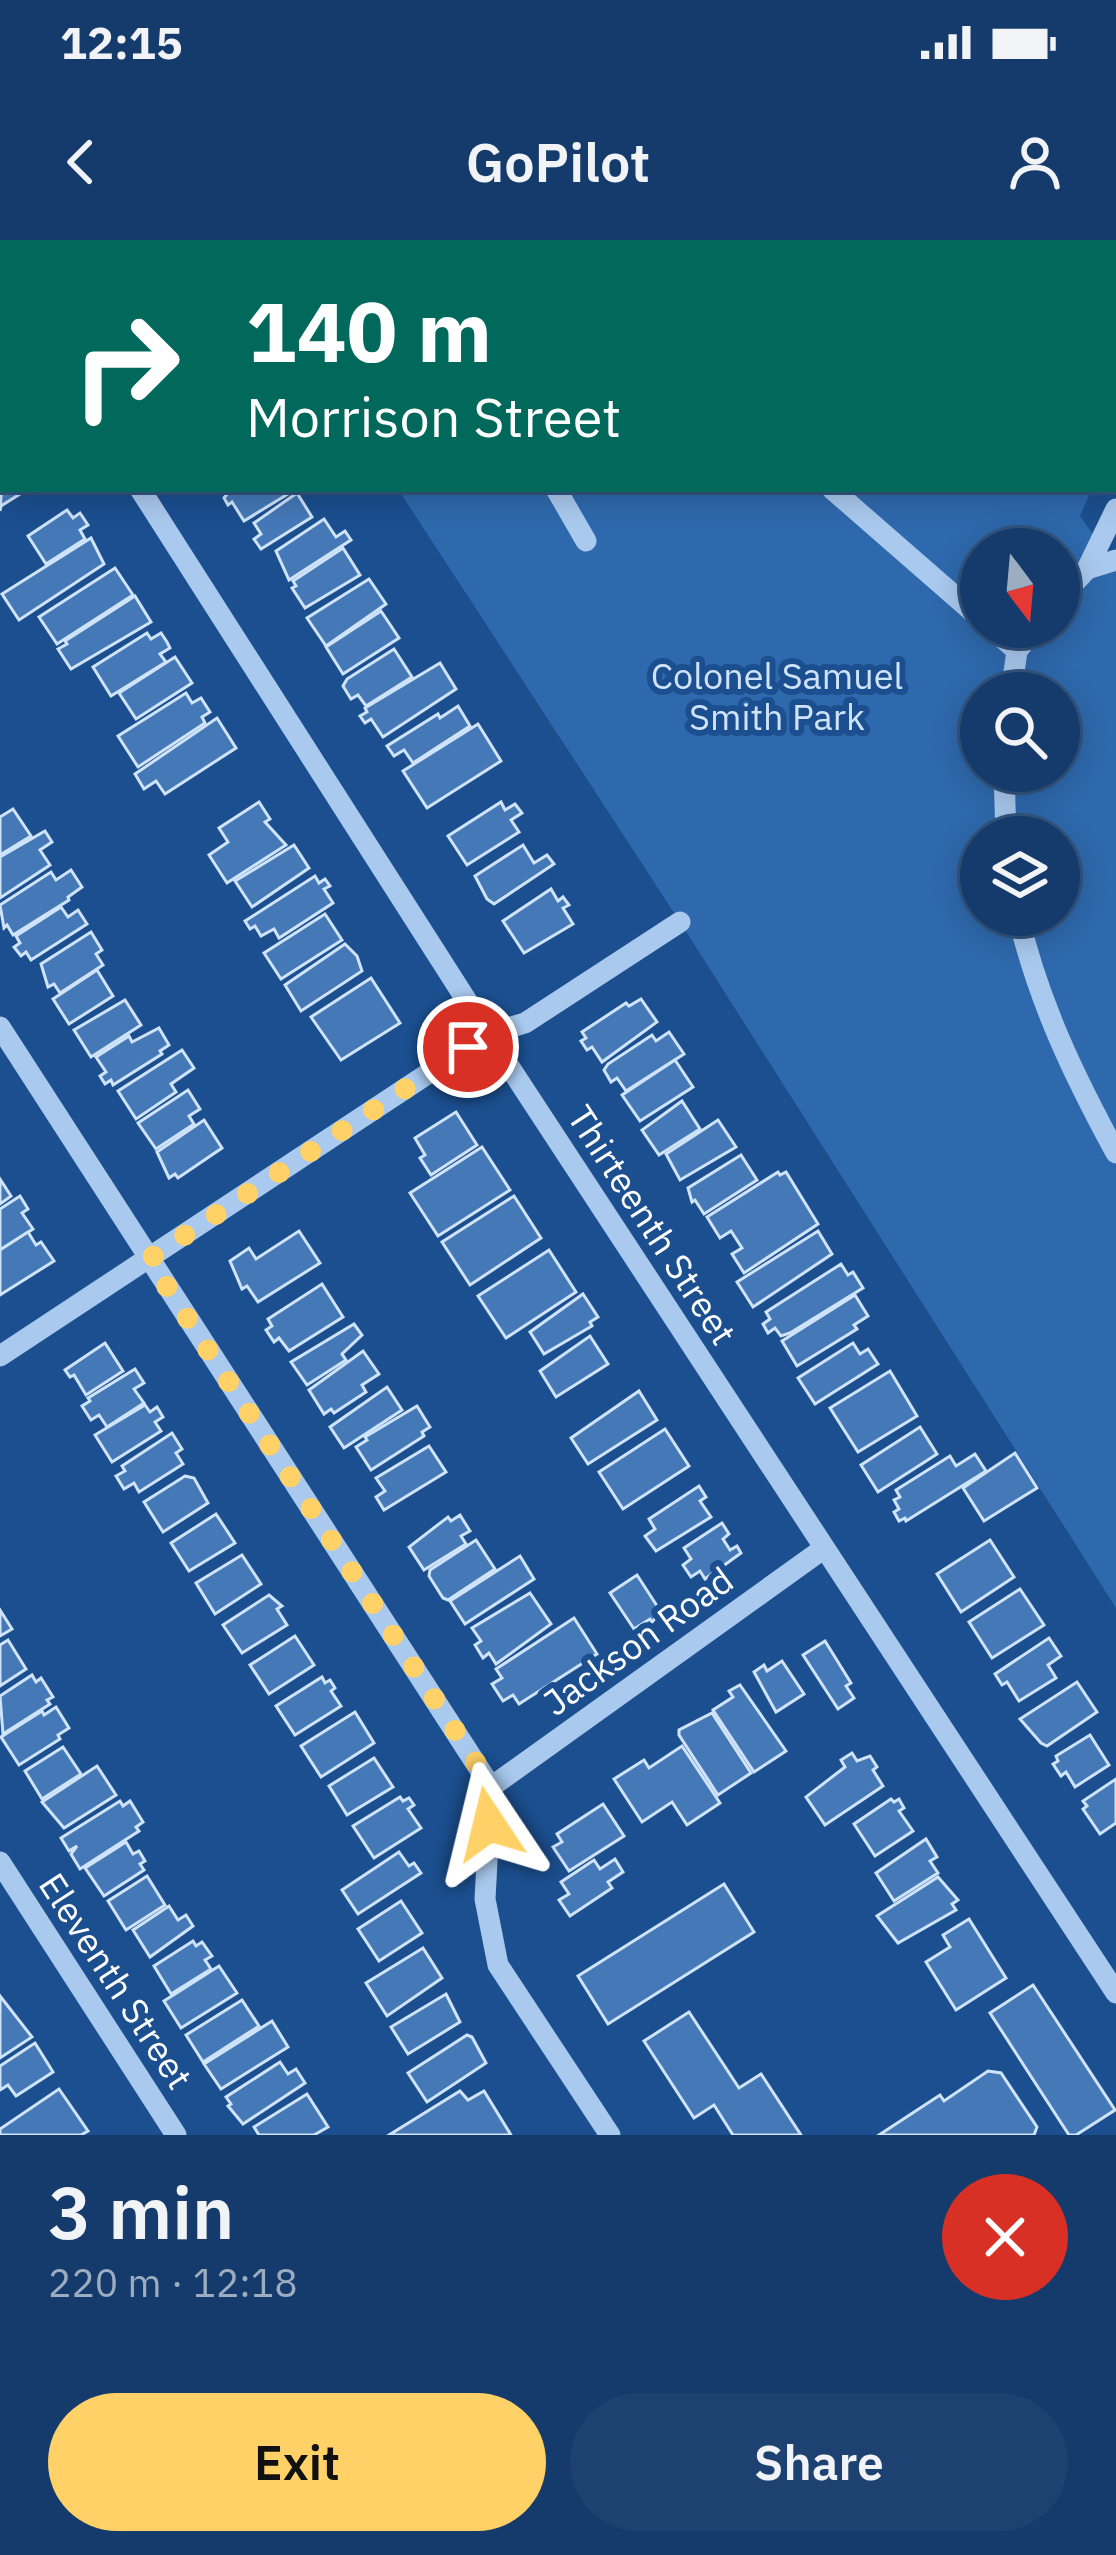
<!DOCTYPE html>
<html lang="en">
<head>
<meta charset="utf-8">
<style>
	body { margin:0; font-family:"IBM Plex Sans",sans-serif; background:#1d4271; color:#f1f3f6; height:100vh; display:flex; flex-direction:column; font-size:45px; white-space:nowrap }
	* { box-sizing:border-box; margin:0 }
	p { font-size:39px; color:#9dadc1 }
	.icon { flex:none; width:66px; height:66px; fill:none; stroke:currentColor; stroke-width:2; stroke-linecap:round; stroke-linejoin:round }
	.map { position:relative; height:1895px; overflow:hidden }
	.details { display:flex; flex-direction:column; background:#143b6b; flex:1 }
	.details>* { flex:none }
	.hud { position:absolute; left:0px; top:0px; width:1116px; height:252px; box-shadow:0 6px 30px #0003,0 0 0 3px #33557e; background:#00695c; color:#fff; overflow:hidden }
	.needle { width:78px; rotate:164deg }
	.tools { position:absolute; left:960px; top:288px; display:grid; gap:24px }
	.tools a { display:grid; place-items:center; width:120px; height:120px; border-radius:50%; background:#143b6b; box-shadow:0 6px 30px #0003,0 0 0 3px #33557e; font-size:60px }
	.pin { position:absolute; display:grid; place-items:center; width:102px; height:102px; color:#fff; margin:-51px; border:6px solid #fff; border-radius:50%; box-shadow:0 3px 12px #0007 }
	.me { position:absolute; width:132px; margin:-66px; rotate:350deg; stroke-linejoin:round; filter:drop-shadow(0 0 9px #0008) }
	.turn { display:flex; align-items:center; gap:42px; height:252px; padding:0 48px; font-size:54px }
	.turn .icon { width:156px; height:156px; stroke-width:2.5 }
	.turn b { display:block; font-size:84px; line-height:102px }
	.round { display:grid; place-items:center; flex:none; width:126px; height:126px; border-radius:63px; background:#1d4271 }
	.headline { display:flex; align-items:center; justify-content:space-between; height:204px; padding:0 48px }
	h1 { font-size:72px; font-weight:600; line-height:90px }
	.cta { display:flex; gap:24px; margin-top:auto; padding:24px 48px }
	.cta a { flex:1; height:138px; border-radius:72px; background:#ffd166; color:#111; font-size:48px; font-weight:600; line-height:138px; text-align:center }
	.cta a+a { background:#1d4271; color:#f1f3f6 }
	.status { display:flex; justify-content:space-between; align-items:center; height:84px; padding:0 60px; background:#143b6b; direction:ltr }
	.status svg { height:33px; fill:currentColor }
	header { display:flex; justify-content:space-between; align-items:center; height:156px; padding:0 48px; background:#143b6b; font-size:54px; font-weight:600 }
	.map>svg:first-child { display:block }
	.green { fill:#2e69ad; fill-rule:evenodd }
	.building { fill:#4478b7; stroke:#cfe3fa; stroke-width:3 }
	.lines { fill:none; stroke-linecap:round; stroke-linejoin:round }
	.minor { stroke:#a9c9ee; stroke-width:21 }
	.route { stroke:#ffd166; stroke-width:21; stroke-dasharray:0 37.8 }
	.labels { text-anchor:middle; stroke-width:12; stroke-linejoin:round; paint-order:stroke }
	.park-label { font-size:36px; fill:#cfe3fa; stroke:#1b4f8f }
	.street-label { font-size:36px; fill:#fff; stroke:#1b4f8f }
</style>
</head>
<body>
<div class="status"><b>12:15</b><svg viewBox="0 0 49 12"><path d="M0 12V9h3v3zM5 12V6h3v6zM10 12V3h3v9zM15 12V0h3v12zM26 1h20v11H26zM47 4h2v5h-2z"/></svg></div>
<header><svg class="icon" aria-label="back" viewBox="0 0 24 24"><path d="M15 5l-7 7 7 7"/></svg>GoPilot<svg class="icon" aria-label="person" viewBox="0 0 24 24"><circle cx="12" cy="8" r="4"/><path d="M4 21q1-7 8-7t8 7"/></svg></header>
<div class="map">
<svg width="1116" height="1895" viewBox="0 0 1116 1895">
	<rect width="100%" height="100%" fill="#1b4f8f"/>
	<!-- green -->
	<g class="green">
		<polygon points="235,0 1025,0 1027,3 237,3"/>
		<path d="M 398,249 L 1092,249 L 1080,276 L 1116,326 L 1116,1368 L 680,682 ZM 981,309 L 1059,309 L 1059,387 L 981,387 ZM 981,453 L 1059,453 L 1059,531 L 981,531 ZM 981,597 L 1059,597 L 1059,675 L 981,675 Z"/>
	</g>
	<!-- building -->
	<g class="building">
		<polygon points="80,0 141,0 77,3"/>
		<polygon points="3,229 3,249 28,249 1,266 0,271"/>
		<polygon points="231,249 296,249 244,281 232,262 228,265 224,258"/>
		<polygon points="297,253 312,277 261,309 254,299 261,294 254,283"/>
		<polygon points="67,270 73,278 80,273 88,285 80,290 85,299 46,324 28,296"/>
		<polygon points="324,279 336,297 345,291 351,300 289,340 276,311"/>
		<polygon points="91,298 104,324 19,380 2,354"/>
		<polygon points="343,308 360,335 305,368 292,348 296,346 293,341"/>
		<polygon points="115,328 133,355 57,404 39,377"/>
		<polygon points="369,339 386,364 326,406 307,378"/>
		<polygon points="135,356 151,382 71,429 58,409 67,404 65,401"/>
		<polygon points="381,371 399,398 343,434 326,407"/>
		<polygon points="147,393 151,399 161,393 167,402 170,408 160,414 166,422 111,456 93,427"/>
		<polygon points="394,409 412,437 366,466 358,455 351,459 343,446 347,439"/>
		<polygon points="175,417 192,443 136,479 119,453"/>
		<polygon points="440,423 456,449 383,497 371,479 365,483 360,476 367,472 365,468"/>
		<polygon points="186,453 192,463 201,458 210,472 202,477 205,483 138,527 118,496"/>
		<polygon points="458,466 470,486 413,523 404,510 394,516 387,506 438,474 440,478"/>
		<polygon points="217,478 236,508 165,554 156,541 144,549 135,534"/>
		<polygon points="478,484 501,521 427,568 403,531"/>
		<polygon points="259,562 270,579 265,582 286,605 227,643 209,615 228,602 219,588"/>
		<polygon points="501,562 505,570 515,564 522,573 511,580 519,592 467,625 448,596"/>
		<polygon points="13,569 31,596 0,615 0,577"/>
		<polygon points="45,591 52,602 40,610 50,625 0,658 0,617"/>
		<polygon points="294,605 309,628 252,667 235,641"/>
		<polygon points="523,605 534,623 547,615 554,624 494,664 487,659 475,636"/>
		<polygon points="71,630 82,647 68,657 69,660 13,695 7,685 4,688 0,665 51,632 56,640"/>
		<polygon points="315,636 319,643 325,639 330,646 324,649 333,663 279,698 274,689 261,696 255,686 250,689 245,681"/>
		<polygon points="551,649 558,661 563,657 569,665 563,668 573,684 524,713 503,681"/>
		<polygon points="61,667 68,677 78,670 87,684 31,720 26,712 21,716 14,707 20,703 16,696"/>
		<polygon points="325,674 342,700 281,739 264,713"/>
		<polygon points="91,692 102,710 96,714 103,725 60,753 54,744 48,747 41,724"/>
		<polygon points="345,704 357,716 362,731 301,771 285,745"/>
		<polygon points="97,730 113,756 69,784 53,759"/>
		<polygon points="371,738 400,783 341,820 311,777"/>
		<polygon points="641,759 657,782 602,822 592,807 587,810 581,801 586,798 582,792 626,763 629,766"/>
		<polygon points="125,760 141,785 91,817 74,790"/>
		<polygon points="159,788 169,805 160,811 162,814 113,845 111,840 105,844 100,836 106,832 96,817 129,796 132,802"/>
		<polygon points="669,792 684,814 626,851 617,838 611,842 604,830 608,824 652,795 656,801"/>
		<polygon points="182,810 194,828 171,844 176,852 136,879 118,851"/>
		<polygon points="675,820 693,847 640,881 622,855"/>
		<polygon points="188,850 200,869 189,876 194,884 156,909 138,883"/>
		<polygon points="682,861 700,889 659,915 642,890"/>
		<polygon points="456,872 477,905 431,935 420,918 425,915 415,898"/>
		<polygon points="204,880 222,908 178,938 175,934 169,938 157,912"/>
		<polygon points="718,880 736,907 680,940 666,914"/>
		<polygon points="482,907 510,950 438,996 410,953"/>
		<polygon points="741,915 757,940 704,974 695,960 692,962 688,948"/>
		<polygon points="778,932 780,935 786,932 818,984 744,1033 732,1014 742,1008 731,991 720,998 707,977"/>
		<polygon points="0,939 11,956 0,964"/>
		<polygon points="20,956 28,969 22,973 33,989 0,1010 0,969"/>
		<polygon points="514,956 541,998 470,1045 442,1002"/>
		<polygon points="299,991 320,1023 258,1062 247,1046 242,1049 230,1021 249,1008 256,1019"/>
		<polygon points="818,991 832,1014 753,1067 737,1042"/>
		<polygon points="28,992 36,1005 41,1002 54,1021 0,1055 0,1010"/>
		<polygon points="549,1010 576,1052 506,1098 478,1056"/>
		<polygon points="841,1024 848,1035 853,1032 863,1048 790,1093 781,1096 775,1088 768,1093 763,1084 770,1079 766,1072"/>
		<polygon points="322,1044 343,1077 289,1111 279,1098 274,1102 266,1090 272,1086 268,1079"/>
		<polygon points="583,1054 598,1077 590,1082 592,1086 544,1114 530,1092"/>
		<polygon points="855,1055 868,1076 854,1085 857,1089 797,1126 782,1101"/>
		<polygon points="354,1084 362,1095 342,1114 346,1120 307,1145 291,1122"/>
		<polygon points="590,1096 608,1124 556,1157 540,1131"/>
		<polygon points="105,1103 123,1131 86,1155 74,1135 70,1137 65,1130"/>
		<polygon points="853,1103 860,1114 868,1109 878,1124 815,1164 798,1138"/>
		<polygon points="363,1111 379,1134 362,1145 366,1152 334,1173 331,1169 324,1174 309,1150"/>
		<polygon points="135,1129 144,1143 134,1149 144,1163 107,1187 99,1175 91,1180 82,1166 90,1161 88,1158"/>
		<polygon points="890,1131 917,1176 858,1212 830,1168"/>
		<polygon points="387,1147 402,1170 344,1208 330,1187"/>
		<polygon points="639,1151 657,1180 588,1224 571,1198"/>
		<polygon points="145,1165 150,1172 157,1167 163,1177 155,1182 161,1191 112,1222 95,1195"/>
		<polygon points="417,1166 430,1187 422,1192 424,1196 371,1230 356,1207 367,1200 365,1197"/>
		<polygon points="920,1187 937,1214 878,1252 861,1225"/>
		<polygon points="665,1189 689,1226 623,1269 599,1232"/>
		<polygon points="172,1193 182,1209 176,1213 183,1224 139,1252 134,1243 124,1249 116,1236 125,1231 122,1226"/>
		<polygon points="429,1206 446,1232 384,1270 376,1257 385,1251 376,1238"/>
		<polygon points="1015,1213 1037,1248 984,1281 963,1248"/>
		<polygon points="975,1214 986,1231 906,1281 905,1278 899,1281 894,1272 899,1269 894,1260 900,1257 896,1250 950,1216 956,1226"/>
		<polygon points="185,1236 194,1238 208,1263 163,1292 144,1262"/>
		<polygon points="699,1246 706,1257 700,1261 711,1277 656,1311 645,1296 655,1289 649,1279"/>
		<polygon points="216,1274 235,1303 189,1331 171,1303"/>
		<polygon points="460,1275 470,1291 461,1296 466,1304 424,1330 409,1307 448,1277 451,1281"/>
		<polygon points="722,1283 729,1294 723,1299 730,1310 737,1306 741,1313 705,1339 700,1331 691,1337 683,1325 691,1319 684,1308"/>
		<polygon points="476,1300 495,1329 448,1360 443,1358 429,1336 430,1330"/>
		<polygon points="990,1300 1014,1337 961,1372 937,1334"/>
		<polygon points="242,1315 261,1344 215,1374 196,1343"/>
		<polygon points="520,1316 534,1339 465,1384 450,1361"/>
		<polygon points="637,1335 661,1372 652,1382 650,1379 634,1389 610,1353"/>
		<polygon points="1020,1349 1044,1385 992,1418 969,1382"/>
		<polygon points="530,1353 551,1384 496,1424 489,1413 483,1418 475,1405 481,1401 472,1388"/>
		<polygon points="269,1355 282,1366 277,1369 287,1385 242,1413 223,1385"/>
		<polygon points="0,1370 12,1389 0,1396"/>
		<polygon points="574,1378 597,1414 519,1464 513,1455 503,1461 492,1444 502,1438 496,1429"/>
		<polygon points="295,1396 314,1425 269,1454 250,1425"/>
		<polygon points="1049,1398 1061,1416 1048,1425 1056,1438 1019,1461 1007,1442 1002,1445 995,1434"/>
		<polygon points="8,1400 26,1429 0,1446 0,1405"/>
		<polygon points="825,1401 851,1443 846,1446 854,1458 838,1469 803,1415"/>
		<polygon points="782,1421 804,1454 776,1472 754,1432 764,1425 767,1431"/>
		<polygon points="32,1435 36,1442 41,1438 53,1457 47,1460 50,1464 3,1494 0,1456"/>
		<polygon points="322,1437 325,1443 330,1440 335,1448 331,1451 341,1466 295,1495 276,1466"/>
		<polygon points="1077,1442 1097,1472 1047,1506 1041,1503 1020,1479"/>
		<polygon points="740,1445 786,1511 754,1532 713,1470 733,1457 729,1451"/>
		<polygon points="56,1467 69,1488 58,1495 60,1499 19,1525 1,1497 42,1471 44,1475"/>
		<polygon points="355,1472 374,1503 321,1537 301,1506"/>
		<polygon points="712,1473 751,1533 718,1555 679,1495 679,1490"/>
		<polygon points="1090,1495 1109,1525 1075,1547 1066,1532 1061,1536 1053,1524 1058,1521 1056,1516"/>
		<polygon points="682,1506 720,1563 687,1585 672,1562 642,1582 614,1539 644,1520 649,1528"/>
		<polygon points="63,1507 81,1534 42,1559 25,1531"/>
		<polygon points="852,1513 857,1521 870,1516 877,1527 873,1530 883,1546 825,1585 806,1557 845,1527 841,1520"/>
		<polygon points="374,1518 393,1547 347,1575 329,1546"/>
		<polygon points="97,1526 116,1555 64,1588 42,1562"/>
		<polygon points="1116,1539 1116,1583 1100,1594 1083,1569 1087,1566 1083,1561"/>
		<polygon points="400,1557 403,1561 409,1558 414,1565 408,1569 421,1588 374,1618 353,1586"/>
		<polygon points="891,1559 894,1562 899,1559 904,1568 899,1571 913,1591 875,1616 854,1584"/>
		<polygon points="120,1561 123,1566 130,1561 143,1582 136,1587 139,1591 80,1629 71,1614 77,1606 69,1611 61,1598"/>
		<polygon points="603,1564 624,1596 569,1631 553,1607 562,1602 557,1594"/>
		<polygon points="926,1599 937,1617 930,1621 938,1633 894,1661 876,1633"/>
		<polygon points="126,1602 133,1614 139,1611 145,1621 140,1624 144,1630 104,1656 85,1628"/>
		<polygon points="399,1612 409,1626 414,1623 421,1633 358,1674 342,1650"/>
		<polygon points="615,1619 623,1632 608,1642 612,1648 570,1676 559,1660 569,1654 561,1642 594,1620 600,1629"/>
		<polygon points="147,1636 165,1665 126,1690 108,1661"/>
		<polygon points="938,1637 958,1660 952,1664 956,1670 898,1703 877,1676"/>
		<polygon points="724,1644 754,1692 608,1784 578,1736"/>
		<polygon points="401,1661 422,1693 379,1721 358,1689"/>
		<polygon points="169,1666 178,1680 186,1675 193,1686 150,1717 133,1690"/>
		<polygon points="969,1679 1006,1738 956,1770 926,1722 950,1707 943,1695"/>
		<polygon points="193,1701 196,1706 202,1702 212,1716 205,1720 211,1729 171,1754 154,1726"/>
		<polygon points="423,1708 442,1738 387,1776 366,1743"/>
		<polygon points="219,1726 237,1753 181,1788 164,1761"/>
		<polygon points="1033,1745 1115,1870 1076,1895 1069,1895 990,1773"/>
		<polygon points="446,1754 460,1782 408,1814 391,1787"/>
		<polygon points="0,1756 32,1797 0,1818"/>
		<polygon points="242,1760 259,1786 203,1822 186,1795"/>
		<polygon points="689,1772 739,1848 761,1834 801,1895 733,1895 714,1865 694,1878 644,1801"/>
		<polygon points="272,1781 288,1807 221,1849 204,1824"/>
		<polygon points="467,1795 472,1797 486,1823 427,1862 408,1833"/>
		<polygon points="35,1803 53,1832 16,1856 8,1845 0,1850 0,1826"/>
		<polygon points="280,1822 288,1834 296,1829 305,1843 243,1884 228,1866 231,1864 226,1857"/>
		<polygon points="988,1831 1001,1833 1037,1887 1034,1895 879,1895 940,1855 944,1861"/>
		<polygon points="59,1849 88,1891 81,1895 0,1895 0,1889"/>
		<polygon points="460,1851 468,1860 484,1851 511,1895 389,1895"/>
		<polygon points="307,1854 328,1887 314,1895 259,1895 254,1887"/>
	</g>
	<g class="lines">
		<!-- minor -->
		<g class="minor">
			<polyline points="1076,0 1077,3"/>
			<polyline points="0,30 3,35"/>
			<polyline points="1113,70 1116,76"/>
			<polyline points="140,249 488,794 1116,1753"/>
			<polyline points="556,249 586,301"/>
			<polyline points="832,249 981,379"/>
			<polyline points="1087,329 1116,320"/>
			<polyline points="1059,359 1087,329 1116,269"/>
			<polyline points="990,387 1017,411"/>
			<polyline points="1011,453 1017,411 1036,387"/>
			<polyline points="1004,531 1006,597"/>
			<path d="M 1018,675 C 1038,761 1074,836 1116,913"/>
			<polyline points="0,787 491,1547 485,1659 498,1725 610,1895"/>
			<polyline points="0,1116 488,794 525,783 680,682"/>
			<polyline points="491,1547 823,1309"/>
			<polyline points="0,1622 176,1895"/>
		</g>
	</g>
	<g class="lines">
		<!-- route -->
		<polyline class="route" points="468,807 149,1019 491,1546 489,1584"/>
	</g>
	<g class="labels">
		<!-- park labels -->
		<g class="park-label">
			<text x="777" y="449">Colonel Samuel<tspan x="777" dy="41">Smith Park</tspan></text>
		</g>
		<!-- street labels -->
		<g class="street-label">
			<text transform="translate(652 985) rotate(57)" y="13">Thirteenth Street</text>
			<text transform="translate(638 1401) rotate(-36)" y="13">Jackson Road</text>
			<text transform="translate(116 1741) rotate(57)" y="13">Eleventh Street</text>
		</g>
	</g>
</svg>
<div class="tools">
<a><svg class="needle" viewBox="-14 -14 28 28"><path d="M0-13l5 13h-10z" fill="#e53935"/><path d="M0 13l5-13h-10z" fill="#9dadc1"/></svg></a>
<a><svg class="icon" aria-label="search" viewBox="0 0 24 24"><circle cx="10" cy="10" r="6"/><path d="M15 15l6 6"/></svg></a>
<a><svg class="icon" aria-label="layers" viewBox="0 0 24 24"><path d="M12 4l9 5-9 5-9-5zM3 14l9 5 9-5"/></svg></a>
</div>
<div class="pin" style="left:468px;top:807px;background:#d93025"><svg class="icon" aria-label="arrive" viewBox="0 0 24 24"><path d="M6 21V4h12l-3 4 3 4H6"/></svg></div>
<svg class="me" style="left:489px;top:1584px" viewBox="-20 -20 40 40"><path d="M0-17L14 15 0 8-14 15z" fill="#ffd166" stroke="#fff" stroke-width="4"/></svg>
<div class="hud">
<div class="turn"><svg class="icon" aria-label="right" viewBox="0 0 24 24"><path d="M7 20v-9h11M14 6l5 5-5 5"/></svg><div><b>140 m</b>Morrison Street</div></div>
</div>
</div>
<section class="details">
<div class="headline"><div><h1>3 min</h1><p>220 m · 12:18</p></div><a class="round" style="background:#d93025;color:#fff"><svg class="icon" aria-label="close" viewBox="0 0 24 24"><path d="M6 6l12 12M18 6L6 18"/></svg></a></div>
<div class="cta"><a>Exit</a><a>Share</a></div>
</section>
</body>
</html>
